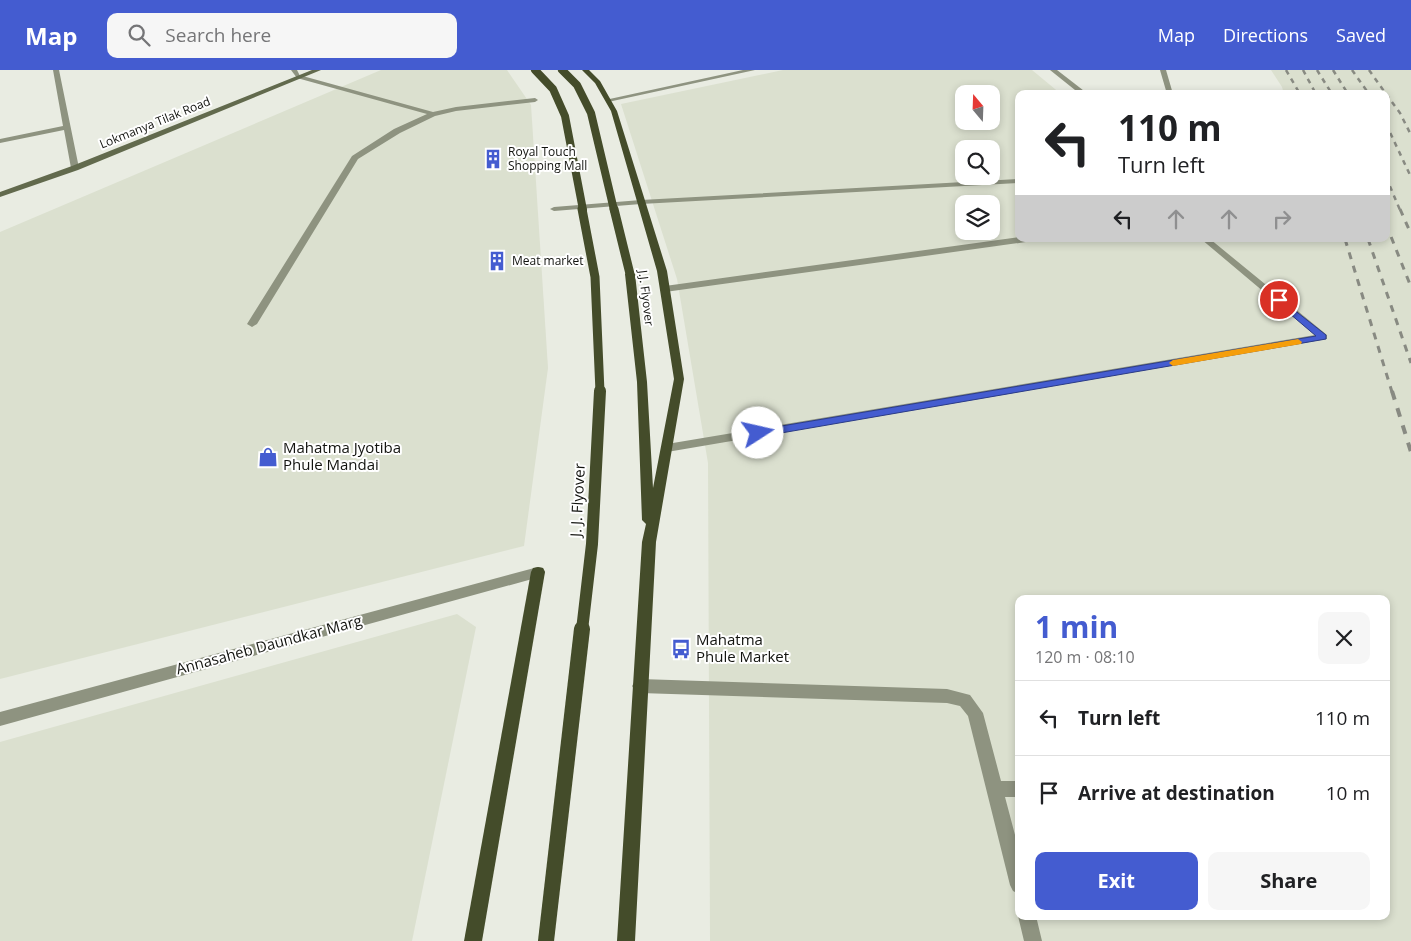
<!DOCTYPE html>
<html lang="en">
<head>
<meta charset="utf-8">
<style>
	body { margin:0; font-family:"Open Sans",sans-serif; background:#f6f6f6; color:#202124; height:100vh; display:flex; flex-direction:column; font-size:19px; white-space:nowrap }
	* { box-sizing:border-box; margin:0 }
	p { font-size:16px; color:#757577 }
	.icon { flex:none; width:28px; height:28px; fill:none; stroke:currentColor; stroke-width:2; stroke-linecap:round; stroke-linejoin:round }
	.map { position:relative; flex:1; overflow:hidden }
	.details { position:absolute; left:1015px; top:525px; width:375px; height:325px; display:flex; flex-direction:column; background:#fff; border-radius:10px; box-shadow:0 2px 8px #0003 }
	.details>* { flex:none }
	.hud { position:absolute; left:1015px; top:20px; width:375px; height:152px; border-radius:10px; box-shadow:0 2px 8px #0003; background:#fff; color:#202124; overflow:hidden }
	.needle { width:32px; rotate:341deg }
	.tools { position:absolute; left:955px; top:15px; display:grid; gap:10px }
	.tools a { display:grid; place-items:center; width:45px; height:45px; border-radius:10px; background:#fff; box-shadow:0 2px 8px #0003; font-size:25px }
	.pin { position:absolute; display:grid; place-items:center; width:42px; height:42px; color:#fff; margin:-21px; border:2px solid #fff; border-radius:50%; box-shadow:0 1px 5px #0007 }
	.me { position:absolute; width:55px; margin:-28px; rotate:80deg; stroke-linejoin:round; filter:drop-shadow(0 0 4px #0008) }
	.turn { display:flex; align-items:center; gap:18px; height:105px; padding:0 20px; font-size:22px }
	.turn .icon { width:65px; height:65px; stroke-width:2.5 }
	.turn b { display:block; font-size:35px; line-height:42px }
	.lanes { display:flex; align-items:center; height:48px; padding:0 20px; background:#0003; justify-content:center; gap:25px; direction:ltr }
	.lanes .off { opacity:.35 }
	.round { display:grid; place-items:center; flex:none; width:52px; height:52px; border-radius:10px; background:#f6f6f6 }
	.head { display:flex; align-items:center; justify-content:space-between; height:85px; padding:0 20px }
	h1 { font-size:30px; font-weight:700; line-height:38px; color:#445cd0 }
	.button { display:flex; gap:10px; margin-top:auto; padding:10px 20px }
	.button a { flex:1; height:58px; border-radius:10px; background:#445cd0; color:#fff; font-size:20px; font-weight:700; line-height:58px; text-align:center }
	.button a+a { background:#f6f6f6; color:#202124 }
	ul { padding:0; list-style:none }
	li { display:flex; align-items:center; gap:15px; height:75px; padding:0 20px; border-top:1px solid #e0e0e0 }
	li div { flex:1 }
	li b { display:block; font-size:19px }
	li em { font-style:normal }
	header { display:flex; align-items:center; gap:30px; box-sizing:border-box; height:70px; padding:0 25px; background:#445cd0; color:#fff }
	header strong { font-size:24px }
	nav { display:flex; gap:28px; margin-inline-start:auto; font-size:18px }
	.search { width:350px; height:45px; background:#f6f6f6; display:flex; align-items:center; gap:12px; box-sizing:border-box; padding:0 18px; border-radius:10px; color:#757577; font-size:19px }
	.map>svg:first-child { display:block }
	.built { fill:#dbe0cf; fill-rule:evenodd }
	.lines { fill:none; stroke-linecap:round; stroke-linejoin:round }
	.lane { fill:#8e9380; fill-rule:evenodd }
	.street { fill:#8e9380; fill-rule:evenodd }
	.secondary { fill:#626a4d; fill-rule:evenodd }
	.primary { fill:#444c2a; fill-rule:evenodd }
	.rail-far2 { stroke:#888a82; stroke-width:2.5; stroke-dasharray:5 5; stroke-linecap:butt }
	.rail-far1 { stroke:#888a82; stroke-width:3; stroke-dasharray:7 7; stroke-linecap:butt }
	.rail { stroke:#888a82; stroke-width:4; stroke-dasharray:9 9; stroke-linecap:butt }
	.primary-bridge-far3 { stroke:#444c2a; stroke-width:8 }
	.primary-bridge-far2 { stroke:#444c2a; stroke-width:9 }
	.primary-bridge-far1 { stroke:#444c2a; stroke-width:12 }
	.primary-bridge { stroke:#444c2a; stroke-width:16 }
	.route { fill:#445cd0; stroke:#2c3c87 }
	.slow { fill:#f59e0b }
	.labels { text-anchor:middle; stroke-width:4; stroke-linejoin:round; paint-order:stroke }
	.far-street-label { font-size:12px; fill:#12130f; stroke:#fff }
	.far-poi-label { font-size:12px; fill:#12130f; stroke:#fff; text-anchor:start }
	.poi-label { font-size:15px; fill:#12130f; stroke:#fff; text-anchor:start }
	.street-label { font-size:15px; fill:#12130f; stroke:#fff }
</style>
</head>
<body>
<header>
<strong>Map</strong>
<div class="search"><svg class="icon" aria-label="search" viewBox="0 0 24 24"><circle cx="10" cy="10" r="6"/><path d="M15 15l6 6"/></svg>Search here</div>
<nav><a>Map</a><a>Directions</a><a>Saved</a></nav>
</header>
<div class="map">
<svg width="1411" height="871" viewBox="0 0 1411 871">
	<rect width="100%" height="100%" fill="#e9ece2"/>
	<!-- built -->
	<g class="built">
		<polygon points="381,0 507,0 531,35 548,298 524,476 0,609 0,162"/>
		<path d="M 783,0 L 1032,0 L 1061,24 L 1019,24 L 1019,169 L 1386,169 L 1386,24 L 1284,24 L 1282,17 L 1271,0 L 1411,0 L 1411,871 L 710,871 L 708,393 L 677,209 L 621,34 ZM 964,24 L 991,24 L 991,51 L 964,51 ZM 964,79 L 991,79 L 991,106 L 964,106 ZM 964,134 L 991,134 L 991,161 L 964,161 ZM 1019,529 L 1386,529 L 1386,846 L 1019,846 Z"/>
		<polygon points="457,544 476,557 412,871 0,871 0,672"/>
	</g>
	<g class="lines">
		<!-- lane -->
		<g class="lane">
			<polygon points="299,5 433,42 456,37 535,28 538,30 535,32 456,41 435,46 400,63 358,89 257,254 252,257 247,254 352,86 394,59 427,44 297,8 297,6"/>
			<polygon points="640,609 947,619 970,625 983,643 1001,711 1019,711 1019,727 1005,727 1019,780 1019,824 1013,821 1010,815 968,646 960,636 947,633 640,623 635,621 632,616 635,611"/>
			<polygon points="1019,844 1019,846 1036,846 1042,871 1024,871 1018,846"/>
		</g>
		<!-- street -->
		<g class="street">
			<polygon points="53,0 59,0 79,98 75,100 71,98 64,60 0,73 0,69 63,56"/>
			<polygon points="291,0 297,0 301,8 297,8"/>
			<polygon points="743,0 755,0 608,32 605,30"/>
			<polygon points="1050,0 1057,0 1088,24 1080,24"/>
			<polygon points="1160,0 1166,0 1173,24 1167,24"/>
			<polygon points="1019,109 1019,113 641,134 554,141 550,139 554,137 641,130"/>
			<polygon points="1019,167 1030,169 1026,172 665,222 660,219 665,216"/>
			<polygon points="1201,169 1210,169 1327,265 1327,269 667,382 661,378 667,374 1315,265"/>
			<polygon points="538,497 543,498 545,502 543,506 0,656 0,642"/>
		</g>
		<!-- secondary -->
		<polygon class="secondary" points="312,0 321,0 78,100 0,127 0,122 72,96"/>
		<!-- primary -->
		<g class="primary">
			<polygon points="582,0 589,0 600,11 617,41 667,201 684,309 656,472 635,871 617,871 642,472 646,454 642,450 637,312 625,204 627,202 630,201 635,204 647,312 653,418 674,309 657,201 611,41 595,13"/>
			<polygon points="538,497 543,498 545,502 482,871 464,871 531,502 533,498"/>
		</g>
		<!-- rail-far2 -->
		<g class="rail-far2">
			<polyline points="1286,0 1300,24"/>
			<polyline points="1303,0 1316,24"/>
			<polyline points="1317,0 1332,24"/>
			<polyline points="1333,0 1348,24"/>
			<polyline points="1352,0 1369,24"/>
			<polyline points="1369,0 1386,24"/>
			<polyline points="1386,24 1400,43 1411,65"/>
			<polyline points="1386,54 1411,107"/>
			<polyline points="1386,107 1400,140"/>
		</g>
		<!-- rail-far1 -->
		<g class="rail-far1">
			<polyline points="1400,139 1411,164"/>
			<polyline points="1386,154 1411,217"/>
			<polyline points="1345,169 1392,322"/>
			<polyline points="1368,169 1411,293"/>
		</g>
		<!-- rail -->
		<polyline class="rail" points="1392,321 1411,382"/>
		<!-- primary-bridge-far3 -->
		<g class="primary-bridge-far3">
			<polyline points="535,0 553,19 565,46 583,140"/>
			<polyline points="562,0 577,15 591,43 614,140"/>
		</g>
		<!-- primary-bridge-far2 -->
		<g class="primary-bridge-far2">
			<polyline points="582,139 595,207 600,322"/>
			<polyline points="614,139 630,204"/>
		</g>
		<!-- primary-bridge-far1 -->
		<polyline class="primary-bridge-far1" points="582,560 592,474 600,321"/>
		<!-- primary-bridge -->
		<polyline class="primary-bridge" points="546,871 582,559"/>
	</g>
	<!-- route -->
	<polygon class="route" points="1279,228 1326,265 1326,269 758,367 753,363 758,360 1316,266 1276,232 1274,230"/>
	<!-- slow -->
	<polygon class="slow" points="1298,269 1302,272 1301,274 1173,296 1169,293 1173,290"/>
	<!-- icons -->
	<defs>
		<symbol id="building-bare" viewBox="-9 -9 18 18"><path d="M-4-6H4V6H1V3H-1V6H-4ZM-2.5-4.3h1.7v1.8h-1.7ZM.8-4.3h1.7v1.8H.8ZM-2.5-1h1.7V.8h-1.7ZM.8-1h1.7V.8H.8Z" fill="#445cd0" stroke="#fff" stroke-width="2.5" paint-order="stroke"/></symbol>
		<symbol id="shop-bare" viewBox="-9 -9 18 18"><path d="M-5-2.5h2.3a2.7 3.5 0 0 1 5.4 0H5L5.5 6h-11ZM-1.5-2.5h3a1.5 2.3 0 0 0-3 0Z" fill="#445cd0" stroke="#fff" stroke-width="2.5" paint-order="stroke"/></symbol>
		<symbol id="bus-bare" viewBox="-9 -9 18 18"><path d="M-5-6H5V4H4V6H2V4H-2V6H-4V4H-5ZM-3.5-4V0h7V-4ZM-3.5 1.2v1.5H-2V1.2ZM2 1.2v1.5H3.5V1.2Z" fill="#445cd0" stroke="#fff" stroke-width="2.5" paint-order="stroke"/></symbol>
	</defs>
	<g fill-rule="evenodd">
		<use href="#building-bare" x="479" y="75" width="28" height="28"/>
		<use href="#building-bare" x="483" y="177" width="28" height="28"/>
		<use href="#shop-bare" x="254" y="373" width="28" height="28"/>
		<use href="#bus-bare" x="667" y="565" width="28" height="28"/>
	</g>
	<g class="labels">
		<!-- far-street labels -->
		<g class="far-street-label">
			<text transform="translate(155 53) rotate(-22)" y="4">Lokmanya Tilak Road</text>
			<text transform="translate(646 228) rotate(83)" y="4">J.J. Flyover</text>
		</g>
		<!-- far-poi labels -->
		<g class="far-poi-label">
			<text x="508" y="86">Royal Touch<tspan x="508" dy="14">Shopping Mall</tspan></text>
			<text x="512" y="195">Meat market</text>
		</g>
		<!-- poi labels -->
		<g class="poi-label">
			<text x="283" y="383">Mahatma Jyotiba<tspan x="283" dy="17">Phule Mandai</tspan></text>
			<text x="696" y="575">Mahatma<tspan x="696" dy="17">Phule Market</tspan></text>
		</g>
		<!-- street labels -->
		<g class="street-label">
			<text transform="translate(578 430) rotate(-87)" y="5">J. J. Flyover</text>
			<text transform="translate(269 575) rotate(-15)" y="5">Annasaheb Daundkar Marg</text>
		</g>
	</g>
</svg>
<div class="tools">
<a><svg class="needle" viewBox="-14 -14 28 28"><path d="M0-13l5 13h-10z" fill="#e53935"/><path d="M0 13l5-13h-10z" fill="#757577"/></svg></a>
<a><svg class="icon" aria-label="search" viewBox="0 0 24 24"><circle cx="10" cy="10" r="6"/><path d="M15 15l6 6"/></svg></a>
<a><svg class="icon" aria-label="layers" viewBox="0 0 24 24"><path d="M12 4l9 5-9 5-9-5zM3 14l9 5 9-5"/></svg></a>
</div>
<div class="pin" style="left:1279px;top:230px;background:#d93025"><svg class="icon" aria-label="arrive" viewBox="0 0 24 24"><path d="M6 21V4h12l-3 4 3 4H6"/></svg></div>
<svg class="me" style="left:758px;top:363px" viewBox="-20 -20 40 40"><circle r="19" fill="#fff"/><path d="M0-13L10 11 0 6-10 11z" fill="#445cd0"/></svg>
<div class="hud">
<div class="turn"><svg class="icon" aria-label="left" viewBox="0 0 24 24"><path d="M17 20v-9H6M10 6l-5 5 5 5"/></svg><div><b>110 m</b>Turn left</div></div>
<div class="lanes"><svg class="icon" aria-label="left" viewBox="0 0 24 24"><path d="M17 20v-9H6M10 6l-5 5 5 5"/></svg><svg class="icon off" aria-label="ahead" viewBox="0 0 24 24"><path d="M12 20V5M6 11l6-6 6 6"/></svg><svg class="icon off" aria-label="ahead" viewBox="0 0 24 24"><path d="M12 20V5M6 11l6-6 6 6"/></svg><svg class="icon off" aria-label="right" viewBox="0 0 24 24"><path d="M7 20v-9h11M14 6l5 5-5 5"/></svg></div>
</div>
<section class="details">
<div class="head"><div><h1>1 min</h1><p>120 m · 08:10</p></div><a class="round"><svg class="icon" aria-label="close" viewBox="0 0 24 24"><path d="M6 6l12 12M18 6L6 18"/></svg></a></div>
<ul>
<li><svg class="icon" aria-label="left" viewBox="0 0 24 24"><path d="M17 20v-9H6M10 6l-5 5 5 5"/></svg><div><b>Turn left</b></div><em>110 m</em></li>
<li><svg class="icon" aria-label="arrive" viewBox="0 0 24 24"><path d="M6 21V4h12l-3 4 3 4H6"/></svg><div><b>Arrive at destination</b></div><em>10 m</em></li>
</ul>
<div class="button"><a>Exit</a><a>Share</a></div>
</section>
</div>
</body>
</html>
